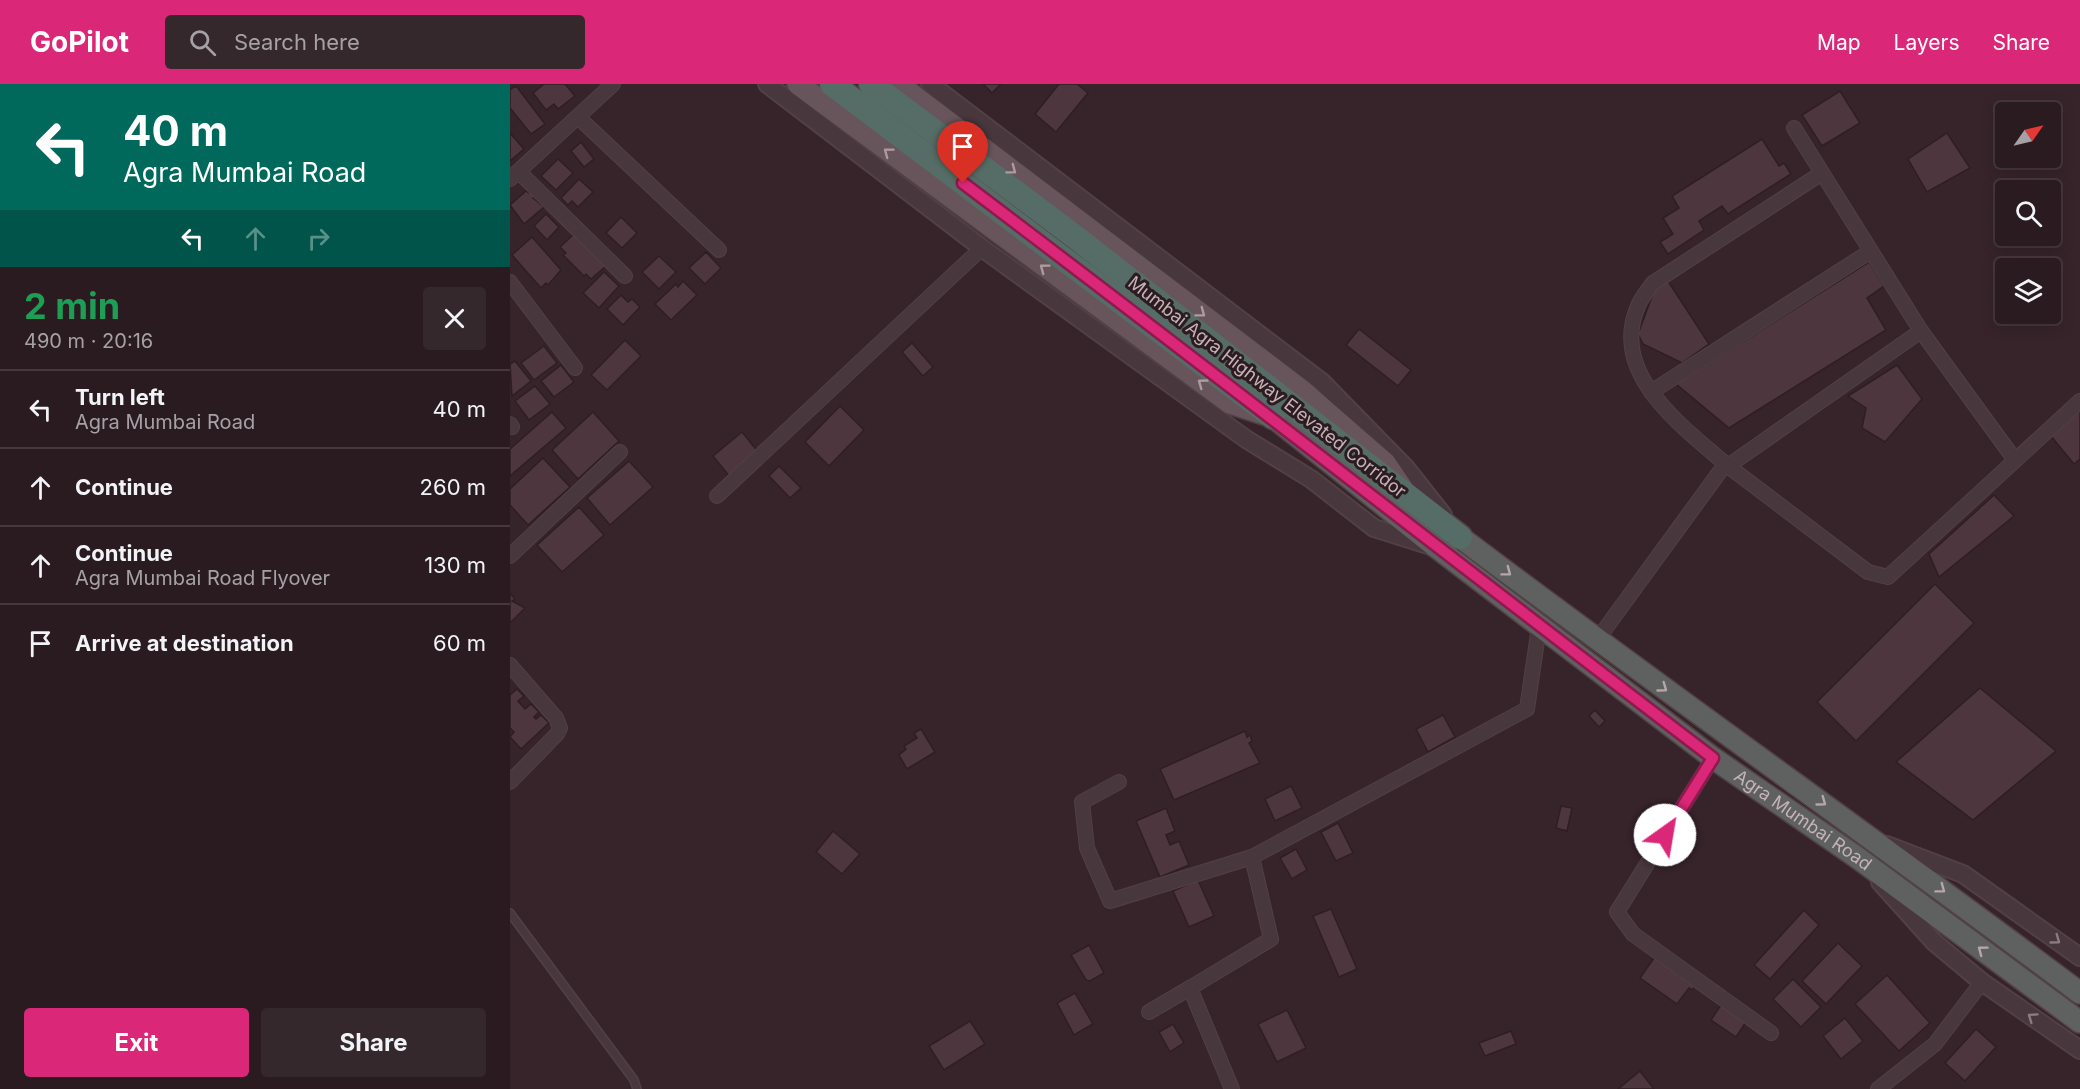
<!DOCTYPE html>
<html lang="en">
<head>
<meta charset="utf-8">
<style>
	body { margin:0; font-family:Inter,sans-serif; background:#35282d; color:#f1f3f6; height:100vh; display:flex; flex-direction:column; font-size:22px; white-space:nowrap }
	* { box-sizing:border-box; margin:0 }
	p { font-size:20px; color:#a5a1a5 }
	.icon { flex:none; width:33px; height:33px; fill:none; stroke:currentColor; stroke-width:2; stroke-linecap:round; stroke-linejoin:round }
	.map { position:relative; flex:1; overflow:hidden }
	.sheet { display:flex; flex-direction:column; background:#291b20; width:510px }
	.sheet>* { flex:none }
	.top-card { background:#00695c; color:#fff; overflow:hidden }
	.needle { width:39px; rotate:56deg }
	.fabs { position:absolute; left:1485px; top:18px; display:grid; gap:12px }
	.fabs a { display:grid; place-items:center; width:66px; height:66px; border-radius:6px; background:#291b20; box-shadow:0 3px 15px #0003,0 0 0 2px #45393e; font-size:30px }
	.pin { position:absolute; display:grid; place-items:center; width:51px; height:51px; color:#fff; margin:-62px -26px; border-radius:50% 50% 50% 0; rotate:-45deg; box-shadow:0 0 6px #0007 }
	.pin .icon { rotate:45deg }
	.me { position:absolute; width:66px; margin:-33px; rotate:32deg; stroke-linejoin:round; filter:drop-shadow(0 0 4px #0008) }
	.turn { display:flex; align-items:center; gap:21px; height:126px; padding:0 24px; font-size:27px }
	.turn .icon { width:78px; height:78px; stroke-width:2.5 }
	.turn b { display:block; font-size:42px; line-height:51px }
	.lanes { display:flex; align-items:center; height:57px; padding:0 24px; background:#0003; justify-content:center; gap:30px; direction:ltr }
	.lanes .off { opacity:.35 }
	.round { display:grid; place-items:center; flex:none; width:63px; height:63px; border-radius:6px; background:#35282d }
	.headline { display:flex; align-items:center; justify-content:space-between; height:102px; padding:0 24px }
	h1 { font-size:36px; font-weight:700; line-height:45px; color:#1e9e55 }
	.button { display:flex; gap:12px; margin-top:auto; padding:12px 24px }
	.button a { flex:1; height:69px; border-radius:6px; background:#db2777; color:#fff; font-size:24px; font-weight:700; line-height:69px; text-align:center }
	.button a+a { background:#35282d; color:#f1f3f6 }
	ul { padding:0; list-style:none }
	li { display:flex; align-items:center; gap:18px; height:78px; padding:0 24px; border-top:2px solid #45393e }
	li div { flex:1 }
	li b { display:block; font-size:22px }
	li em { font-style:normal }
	header { display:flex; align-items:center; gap:36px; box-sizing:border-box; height:84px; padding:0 30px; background:#db2777; color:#fff }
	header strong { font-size:28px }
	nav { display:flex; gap:33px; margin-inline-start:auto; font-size:21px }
	.search { width:420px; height:54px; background:#35282d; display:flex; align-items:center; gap:15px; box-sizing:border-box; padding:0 21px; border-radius:6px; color:#a5a1a5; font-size:22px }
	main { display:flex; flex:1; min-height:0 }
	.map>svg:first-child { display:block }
	.building { fill:#4d363e; stroke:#2e1e23; stroke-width:1.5 }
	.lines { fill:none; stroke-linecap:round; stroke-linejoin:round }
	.service-casing { stroke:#514045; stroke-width:10 }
	.minor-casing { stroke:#514045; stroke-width:16 }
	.tertiary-casing { stroke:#514045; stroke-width:20 }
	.primary-casing { stroke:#514045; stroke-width:24 }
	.trunk-casing { stroke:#524247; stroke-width:24 }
	.motorway-casing { stroke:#524247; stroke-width:27 }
	.service { stroke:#48373c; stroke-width:7 }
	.minor { stroke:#48373c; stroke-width:14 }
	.tertiary { stroke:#48373c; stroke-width:16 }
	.primary { stroke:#67555b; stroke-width:21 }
	.trunk { stroke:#5e6160; stroke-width:21 }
	.motorway { stroke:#556d66; stroke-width:24 }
	.oneway { stroke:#ad9ba0 }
	.oneway2 { stroke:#b5a6aa }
	.oneway3 { stroke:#8c7b80 }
	.route-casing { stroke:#8e194d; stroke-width:15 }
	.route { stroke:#db2777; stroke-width:10 }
	.labels { text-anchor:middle; stroke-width:6; stroke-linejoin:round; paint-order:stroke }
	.street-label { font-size:18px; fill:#c4b2b7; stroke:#2c1c21 }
</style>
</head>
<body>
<header>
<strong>GoPilot</strong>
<div class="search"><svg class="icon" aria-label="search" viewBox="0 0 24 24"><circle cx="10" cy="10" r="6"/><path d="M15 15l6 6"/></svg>Search here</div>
<nav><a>Map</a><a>Layers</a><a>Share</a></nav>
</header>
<main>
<section class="sheet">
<div class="top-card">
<div class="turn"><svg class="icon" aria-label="left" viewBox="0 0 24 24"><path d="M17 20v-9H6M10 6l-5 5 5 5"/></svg><div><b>40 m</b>Agra Mumbai Road</div></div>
<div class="lanes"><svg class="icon" aria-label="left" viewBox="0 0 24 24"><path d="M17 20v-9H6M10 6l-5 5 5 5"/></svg><svg class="icon off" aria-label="ahead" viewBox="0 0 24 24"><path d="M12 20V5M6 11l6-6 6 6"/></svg><svg class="icon off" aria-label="right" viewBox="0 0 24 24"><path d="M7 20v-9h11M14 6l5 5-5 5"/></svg></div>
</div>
<div class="headline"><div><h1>2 min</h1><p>490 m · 20:16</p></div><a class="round"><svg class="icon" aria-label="close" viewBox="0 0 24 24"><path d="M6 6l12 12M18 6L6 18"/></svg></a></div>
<ul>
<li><svg class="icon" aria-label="left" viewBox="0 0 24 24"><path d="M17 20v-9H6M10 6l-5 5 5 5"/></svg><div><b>Turn left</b><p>Agra Mumbai Road</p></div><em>40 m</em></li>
<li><svg class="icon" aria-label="ahead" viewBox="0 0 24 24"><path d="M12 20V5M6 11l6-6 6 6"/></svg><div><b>Continue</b></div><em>260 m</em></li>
<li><svg class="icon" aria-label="ahead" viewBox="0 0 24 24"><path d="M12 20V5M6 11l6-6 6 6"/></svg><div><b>Continue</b><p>Agra Mumbai Road Flyover</p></div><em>130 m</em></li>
<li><svg class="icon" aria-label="arrive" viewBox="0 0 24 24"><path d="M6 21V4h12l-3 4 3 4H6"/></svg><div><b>Arrive at destination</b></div><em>60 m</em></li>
</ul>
<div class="button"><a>Exit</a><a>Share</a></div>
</section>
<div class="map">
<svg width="1570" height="1005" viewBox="0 0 1570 1005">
	<rect width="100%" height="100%" fill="#37242a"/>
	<!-- building -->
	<g class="building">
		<polygon points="34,0 55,0 65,12 48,25 44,20 36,26 23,9"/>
		<polygon points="473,0 491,0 482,9"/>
		<polygon points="549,0 567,0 578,9 546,48 525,30"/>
		<polygon points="4,3 7,3 35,40 21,50 0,24 0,6"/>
		<polygon points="1330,7 1350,39 1312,62 1292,31"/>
		<polygon points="0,49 14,65 0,77"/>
		<polygon points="1437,49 1460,84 1417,108 1398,75"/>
		<polygon points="1252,55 1269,82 1274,79 1281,90 1218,130 1212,122 1189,137 1194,146 1158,170 1150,158 1163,150 1153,134 1169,124 1162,112"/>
		<polygon points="71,58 84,75 74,83 61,67"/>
		<polygon points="48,75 63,89 46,106 31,92"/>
		<polygon points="69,95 83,108 68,123 62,117 58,121 51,114"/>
		<polygon points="16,107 19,109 21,107 25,112 23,114 34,123 14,140 0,121"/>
		<polygon points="36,130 49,143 37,156 24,142"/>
		<polygon points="111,133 127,149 112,164 96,149"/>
		<polygon points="65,149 96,182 81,195 76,190 74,192 53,171 56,169 50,163"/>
		<polygon points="22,153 51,186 38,201 36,199 31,204 2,171"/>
		<polygon points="196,168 211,184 195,200 179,184"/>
		<polygon points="149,172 166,188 149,205 132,188"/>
		<polygon points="1359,178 1374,202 1357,214 1376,246 1219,344 1166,300"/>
		<polygon points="94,188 109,202 89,224 73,209"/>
		<polygon points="173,197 187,211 161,236 145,220 166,200 168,203"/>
		<polygon points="1158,197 1199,260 1172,279 1133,260 1128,250 1144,207"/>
		<polygon points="111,211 118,218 122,215 130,223 113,241 97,225"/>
		<polygon points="849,245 901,286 888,302 836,261"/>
		<polygon points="115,256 131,272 97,306 81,291"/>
		<polygon points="402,259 423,283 413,292 392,268"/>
		<polygon points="34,262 47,279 24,296 11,279"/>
		<polygon points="5,277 21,297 2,312 0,280"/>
		<polygon points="51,281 64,298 44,313 31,297"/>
		<polygon points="1387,281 1412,315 1375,358 1352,344 1356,324 1338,312"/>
		<polygon points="25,302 40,320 19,336 5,317"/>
		<polygon points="330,322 354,346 319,382 295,358"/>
		<polygon points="1570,326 1570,375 1564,380 1540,351"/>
		<polygon points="42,328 56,344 0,392 0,365"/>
		<polygon points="83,328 109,357 68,395 42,366"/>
		<polygon points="232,348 249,369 220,393 203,372"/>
		<polygon points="33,374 60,403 18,441 0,421 0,405"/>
		<polygon points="119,377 143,403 100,441 77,414"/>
		<polygon points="269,382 291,404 280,414 259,392"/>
		<polygon points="1484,411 1504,432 1429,493 1419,470"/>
		<polygon points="69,423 94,451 52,488 27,461"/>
		<polygon points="1425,500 1464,539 1346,657 1307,618"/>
		<polygon points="0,509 5,515 2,517 15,524 0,539"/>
		<polygon points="1470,604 1546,667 1463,736 1386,678"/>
		<polygon points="7,605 14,612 8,617 15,625 21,620 29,628 24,633 26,635 31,631 39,639 11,665 0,653 4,648 0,644 0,611"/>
		<polygon points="1085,626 1095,637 1089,643 1079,632"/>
		<polygon points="933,631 945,653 918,668 906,645"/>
		<polygon points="411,645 425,668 397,685 389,671 396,665 394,662 407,654 404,649"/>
		<polygon points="735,647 737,653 740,651 742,657 739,659 750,679 664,716 650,685"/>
		<polygon points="781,702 792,724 765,737 755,715"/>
		<polygon points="1051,722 1062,724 1057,747 1046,744"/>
		<polygon points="656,724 665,747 656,751 660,761 669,757 679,781 650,793 626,737"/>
		<polygon points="828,739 843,769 826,777 811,748"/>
		<polygon points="323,747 350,770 332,790 306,768"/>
		<polygon points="786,765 797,786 782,795 770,774"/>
		<polygon points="688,796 704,832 679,843 663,807"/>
		<polygon points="821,825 847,885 829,893 803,832"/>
		<polygon points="1294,826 1309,841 1260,895 1244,881"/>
		<polygon points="1328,859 1352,882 1316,920 1292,897"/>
		<polygon points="579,861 594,889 580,897 576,896 561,871"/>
		<polygon points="1146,871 1187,900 1182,906 1179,904 1167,920 1130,894"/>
		<polygon points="1377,891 1420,939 1389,967 1345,920"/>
		<polygon points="1283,895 1311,923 1291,943 1263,915"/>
		<polygon points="565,909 583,940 564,951 547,919"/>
		<polygon points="1213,918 1236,938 1226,953 1201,936"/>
		<polygon points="777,926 796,964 767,978 748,940"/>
		<polygon points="1335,934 1353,957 1331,975 1313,952"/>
		<polygon points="460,937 475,960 434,986 419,962"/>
		<polygon points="663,940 674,959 660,968 649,948"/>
		<polygon points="1466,945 1486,963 1455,997 1435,979"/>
		<polygon points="1001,947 1006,960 975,972 969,959"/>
		<polygon points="1130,987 1144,1005 1108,1005"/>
	</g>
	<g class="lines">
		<defs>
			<polyline id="service" points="0,829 124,996 127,1005"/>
			<g id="minor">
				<polyline points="68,33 209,166"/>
				<path d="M 1284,44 L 1411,247 L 1218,382 C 1174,343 1098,291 1128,222 C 1131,214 1138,206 1143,199 L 1312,89"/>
				<polyline points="9,88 115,192"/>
				<polyline points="0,95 103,0"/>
				<polyline points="0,198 65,284"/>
				<polyline points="1411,247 1505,376"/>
				<polyline points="1141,308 1361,167"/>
				<polyline points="0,340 2,343"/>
				<polyline points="207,412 472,164"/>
				<polyline points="0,472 110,368"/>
				<polyline points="1087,556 1211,386 1218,382 1358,488 1378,493 1570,317"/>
				<polyline points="0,581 46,634 50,644 47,650 0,698"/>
				<polyline points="1203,674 1107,828 1123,850 1261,949"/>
				<polyline points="609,698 572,718 577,764 600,817 742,773"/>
				<polyline points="639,928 680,904"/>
				<polyline points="722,1005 680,904 761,855 742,773 1017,625 1029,543"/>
				<polyline points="1368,1005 1425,960 1472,898"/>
			</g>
			<g id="tertiary">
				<polyline points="257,0 472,164 736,355 801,395 864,444 918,461"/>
				<polyline points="420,0 812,298 896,384 933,431"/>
				<polyline points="1377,761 1453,790 1570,873"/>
				<polyline points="1370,798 1424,858 1472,898 1570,966"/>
			</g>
			<g id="primary">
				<polyline points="288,0 720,319 754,330"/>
				<polyline points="388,0 790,305 875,379 892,404"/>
			</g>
			<g id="trunk">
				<path id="s1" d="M 763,333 L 926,463 L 1203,674 L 1348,774 L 1570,938"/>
				<path d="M 950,453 C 1155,608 1365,755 1570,909"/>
			</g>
			<g id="motorway">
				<polyline points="322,0 763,333"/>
				<polyline points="361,0 564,152 950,453"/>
			</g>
		</defs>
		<!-- service casing -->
		<use href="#service" class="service-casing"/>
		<!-- minor casing -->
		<use href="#minor" class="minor-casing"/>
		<!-- tertiary casing -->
		<use href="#tertiary" class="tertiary-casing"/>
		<!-- primary casing -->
		<use href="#primary" class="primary-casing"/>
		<!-- trunk casing -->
		<use href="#trunk" class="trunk-casing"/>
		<!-- motorway casing -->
		<use href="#motorway" class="motorway-casing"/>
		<!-- service -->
		<use href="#service" class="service"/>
		<!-- minor -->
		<use href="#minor" class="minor"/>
		<!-- tertiary -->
		<use href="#tertiary" class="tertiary"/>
		<!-- primary -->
		<use href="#primary" class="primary"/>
		<!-- trunk -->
		<use href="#trunk" class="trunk"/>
		<!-- motorway -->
		<use href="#motorway" class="motorway"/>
	</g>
	<!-- one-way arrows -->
	<defs><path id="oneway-chevron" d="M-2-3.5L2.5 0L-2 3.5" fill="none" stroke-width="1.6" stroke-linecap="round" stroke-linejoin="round" transform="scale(1.5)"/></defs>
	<g class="oneway">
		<use href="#oneway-chevron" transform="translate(378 68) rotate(-143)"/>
		<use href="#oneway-chevron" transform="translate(502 86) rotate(37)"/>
		<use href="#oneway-chevron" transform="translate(534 184) rotate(-143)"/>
		<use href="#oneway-chevron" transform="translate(691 229) rotate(37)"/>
		<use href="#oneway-chevron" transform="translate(692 299) rotate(-144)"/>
	</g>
	<g class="oneway2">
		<use href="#oneway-chevron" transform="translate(997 488) rotate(37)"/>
		<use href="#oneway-chevron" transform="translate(1153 604) rotate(36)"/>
		<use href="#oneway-chevron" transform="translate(1312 718) rotate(36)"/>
		<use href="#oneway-chevron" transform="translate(1431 805) rotate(37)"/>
		<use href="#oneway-chevron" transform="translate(1472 866) rotate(-143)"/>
	</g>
	<g class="oneway3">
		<use href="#oneway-chevron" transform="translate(1546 856) rotate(36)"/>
		<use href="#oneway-chevron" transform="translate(1522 933) rotate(-145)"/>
	</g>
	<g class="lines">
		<defs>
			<path id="route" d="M 453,99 C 705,289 952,483 1203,674 L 1155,751"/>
		</defs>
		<!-- route casing -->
		<use href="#route" class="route-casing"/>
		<!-- route -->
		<use href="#route" class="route"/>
	</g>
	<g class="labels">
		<!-- street labels -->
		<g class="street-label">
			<text transform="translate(757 303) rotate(38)" y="6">Mumbai Agra Highway Elevated Corridor</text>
			<text dy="6" stroke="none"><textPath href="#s1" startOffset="666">Agra Mumbai Road</textPath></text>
		</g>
	</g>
</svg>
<div class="fabs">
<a><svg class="needle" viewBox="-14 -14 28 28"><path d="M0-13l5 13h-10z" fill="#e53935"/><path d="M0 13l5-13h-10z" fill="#a5a1a5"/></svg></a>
<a><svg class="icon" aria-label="search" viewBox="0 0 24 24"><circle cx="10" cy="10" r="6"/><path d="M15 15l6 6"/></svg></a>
<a><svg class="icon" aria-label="layers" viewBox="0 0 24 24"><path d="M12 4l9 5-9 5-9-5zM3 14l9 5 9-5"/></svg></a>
</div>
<div class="pin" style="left:453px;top:99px;background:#d93025"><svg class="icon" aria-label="arrive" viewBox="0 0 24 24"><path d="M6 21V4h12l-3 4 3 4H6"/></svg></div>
<svg class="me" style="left:1155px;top:751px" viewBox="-20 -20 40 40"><circle r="19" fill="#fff"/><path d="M0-13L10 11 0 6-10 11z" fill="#db2777"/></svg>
</div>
</main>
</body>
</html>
